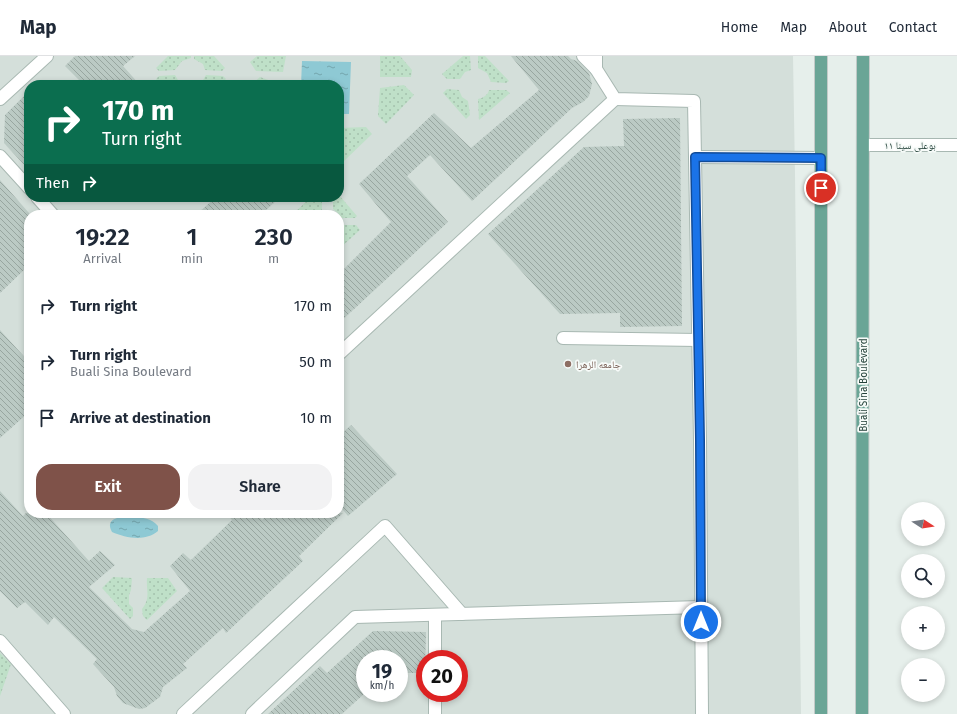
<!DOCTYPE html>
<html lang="en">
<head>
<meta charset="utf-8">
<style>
	body { margin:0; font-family:"Fira Sans","Noto Naskh Arabic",sans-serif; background:#f2f2f3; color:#1f2937; height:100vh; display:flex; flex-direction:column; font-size:15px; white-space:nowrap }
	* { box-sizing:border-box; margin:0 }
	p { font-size:13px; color:#747a83 }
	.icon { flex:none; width:22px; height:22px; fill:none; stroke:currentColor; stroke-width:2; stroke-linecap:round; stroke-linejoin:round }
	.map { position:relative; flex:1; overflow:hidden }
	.drawer { position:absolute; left:24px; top:154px; width:320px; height:308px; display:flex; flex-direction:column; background:#fff; border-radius:16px; box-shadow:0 2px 6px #0003 }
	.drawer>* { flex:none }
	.guide { position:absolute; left:24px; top:24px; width:320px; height:122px; border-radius:16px; box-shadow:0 2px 6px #0003; background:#0b6e4f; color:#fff; overflow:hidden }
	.needle { width:26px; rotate:102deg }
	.tools { position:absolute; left:901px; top:446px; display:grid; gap:8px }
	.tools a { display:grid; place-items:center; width:44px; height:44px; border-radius:50%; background:#fff; box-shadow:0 2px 6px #0003; font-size:20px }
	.speed { position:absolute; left:356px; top:594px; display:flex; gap:8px; font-size:20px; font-weight:700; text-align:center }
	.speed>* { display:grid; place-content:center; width:52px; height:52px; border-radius:50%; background:#fff; box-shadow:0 2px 6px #0003; line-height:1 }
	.speed small { font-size:10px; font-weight:400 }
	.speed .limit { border:6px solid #d22; background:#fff; color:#111 }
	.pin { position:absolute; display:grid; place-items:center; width:34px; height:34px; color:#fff; margin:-17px; border:2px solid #fff; border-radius:50%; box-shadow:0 1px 4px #0007 }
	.me { position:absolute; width:44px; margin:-22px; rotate:0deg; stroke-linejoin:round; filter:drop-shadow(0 0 3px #0008) }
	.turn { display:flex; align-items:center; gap:14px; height:84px; padding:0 12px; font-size:18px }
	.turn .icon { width:52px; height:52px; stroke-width:2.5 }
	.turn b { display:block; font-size:28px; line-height:34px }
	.then { display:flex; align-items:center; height:38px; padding:0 12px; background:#0003; gap:8px; font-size:15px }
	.eta { display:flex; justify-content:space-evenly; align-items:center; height:68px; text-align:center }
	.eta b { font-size:24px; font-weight:600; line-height:28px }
	.action { display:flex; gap:8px; margin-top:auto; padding:8px 12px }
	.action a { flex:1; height:46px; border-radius:16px; background:#7f5249; color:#fff; font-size:16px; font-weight:600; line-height:46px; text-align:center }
	.action a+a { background:#f2f2f3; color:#1f2937 }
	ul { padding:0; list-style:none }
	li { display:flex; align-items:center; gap:12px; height:56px; padding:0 12px }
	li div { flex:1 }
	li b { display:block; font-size:15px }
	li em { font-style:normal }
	header { display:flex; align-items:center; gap:24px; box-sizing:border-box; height:56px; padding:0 20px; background:#fff; border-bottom:1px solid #e0e1e3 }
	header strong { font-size:19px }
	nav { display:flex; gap:22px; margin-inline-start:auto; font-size:14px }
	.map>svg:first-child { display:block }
	.built { fill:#d4dfda; fill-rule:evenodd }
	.grass { fill:url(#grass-dots) }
	.water { fill:url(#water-ripples) }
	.building { fill:url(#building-back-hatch) }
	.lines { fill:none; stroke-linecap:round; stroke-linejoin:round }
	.minor-casing { stroke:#a8b8b2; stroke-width:14 }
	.major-casing { stroke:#c2cac8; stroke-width:14 }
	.minor { stroke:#fff; stroke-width:12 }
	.major { stroke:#6aa596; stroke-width:12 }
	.route-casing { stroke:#114b97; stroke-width:10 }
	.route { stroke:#1a73e8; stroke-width:7 }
	.education-dot { fill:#8d6e63; stroke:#f7fbf9; stroke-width:1.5 }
	.labels { text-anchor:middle; stroke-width:3.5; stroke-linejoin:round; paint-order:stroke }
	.street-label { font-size:10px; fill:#24423a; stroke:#f7fbf9 }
	.education-label { font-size:10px; fill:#785e54; stroke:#f7fbf9; text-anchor:start }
</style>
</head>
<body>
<header>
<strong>Map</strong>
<nav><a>Home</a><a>Map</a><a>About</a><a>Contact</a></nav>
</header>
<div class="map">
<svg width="957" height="658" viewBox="0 0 957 658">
	<defs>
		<pattern id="grass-dots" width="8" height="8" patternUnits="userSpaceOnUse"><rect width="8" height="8" fill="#bfe0c8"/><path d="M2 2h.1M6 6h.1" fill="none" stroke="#a4c1ad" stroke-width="1.8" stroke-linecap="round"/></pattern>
		<pattern id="water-ripples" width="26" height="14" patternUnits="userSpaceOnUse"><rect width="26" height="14" fill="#8ec9d4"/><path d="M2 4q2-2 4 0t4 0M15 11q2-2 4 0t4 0" fill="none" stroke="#74a5ad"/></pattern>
		<pattern id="building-back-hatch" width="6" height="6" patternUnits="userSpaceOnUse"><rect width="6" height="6" fill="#bbcac4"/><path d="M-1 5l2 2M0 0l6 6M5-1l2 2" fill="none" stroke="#98a6a0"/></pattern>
	</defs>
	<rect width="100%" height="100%" fill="#e6efeb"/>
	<!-- built -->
	<path class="built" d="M 0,0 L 793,0 L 795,119 L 801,658 L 0,658 ZM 29,29 L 339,29 L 339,141 L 29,141 ZM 29,159 L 339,159 L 339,457 L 29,457 ZM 365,603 L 399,603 L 399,637 L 365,637 ZM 425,603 L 459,603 L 459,637 L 425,637 Z"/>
	<!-- grass -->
	<g class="grass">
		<polygon points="168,0 191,0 191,2 182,5 175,14 159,15 156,12"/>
		<polygon points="194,0 214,0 225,12 222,15 205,14 203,8 194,3"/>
		<polygon points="257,0 286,0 283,16 256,15 250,6"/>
		<polygon points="380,0 400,0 412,14 411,21 380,21"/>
		<polygon points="463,0 470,0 471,14 465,16 460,23 447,23 442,18"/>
		<polygon points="478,0 485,0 509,25 506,27 491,26 487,17 478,12"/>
		<polygon points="175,19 181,29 161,29 156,23 159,20"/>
		<polygon points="206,19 223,20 226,23 220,29 200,29"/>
		<polygon points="260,21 282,29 251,29"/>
		<polygon points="404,29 414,39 386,68 378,60 380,32"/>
		<polygon points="447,33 459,34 462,41 468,45 470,59 466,63 443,37"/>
		<path d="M 489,34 L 506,34 L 510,37 L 479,64 L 478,43 C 483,42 488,39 489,34 Z"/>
		<polygon points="366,71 372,78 342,107 339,103 339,72"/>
		<polygon points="339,139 357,160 355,162 341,162 338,157 333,153 333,141 339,141"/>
		<polygon points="311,141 322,141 322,154 316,159 295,159 293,158"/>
		<polygon points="341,169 356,169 360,174 339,193 339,173"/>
		<polygon points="113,521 132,522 131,534 129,539 129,548 133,552 133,560 130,563 102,532"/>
		<path d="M 147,522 L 168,522 L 177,535 L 147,564 L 143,560 L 142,553 C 151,542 146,535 147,522 Z"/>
		<polygon points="0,597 11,608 0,640"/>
	</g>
	<!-- water -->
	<g class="water">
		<polygon points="302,5 351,6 349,58 339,58 339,29 301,29"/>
		<path d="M 132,460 C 143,462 151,462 158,470 L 158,475 C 145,486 126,482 112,476 C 104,461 122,461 132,460 Z"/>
	</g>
	<!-- building -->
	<g class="building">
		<polygon points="75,0 135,0 123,10 140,29 84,29 65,10"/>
		<polygon points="511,0 568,0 571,3 577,5 589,17 592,28 589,40 583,46 572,52 472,145 430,99 407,120 448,166 339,267 339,218 391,166 359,128 434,57 471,92 539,34"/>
		<polygon points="29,35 29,114 4,87 5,59"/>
		<polygon points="680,62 682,270 620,271 620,257 560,258 488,178 584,91 624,90 623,63"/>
		<polygon points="0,124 29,157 29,201 25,205 26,212 0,237"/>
		<polygon points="216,141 280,141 261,159 196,159"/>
		<polygon points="0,274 29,306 29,356 0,382"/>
		<polygon points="351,369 397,418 348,460 339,449 339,380"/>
		<polygon points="0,435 23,460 26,457 46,457 89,505 100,495 115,509 89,531 132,573 144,576 190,535 170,510 183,497 191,504 232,464 226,457 256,457 262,464 270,457 343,457 299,500 303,505 226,577 223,572 183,608 187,612 163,631 160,641 145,652 139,653 123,647 117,640 114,631 93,608 97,603 54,561 48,569 25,546 17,552 0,535"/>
		<polygon points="373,575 426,576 425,617 399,617 399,603 365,603 365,637 342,658 268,658 320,610 327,617"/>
	</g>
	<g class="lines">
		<defs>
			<g id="minor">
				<polyline points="583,0 596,13"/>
				<polyline points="596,0 596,13 615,43 694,45 700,384 702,658"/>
				<polyline points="0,43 47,0"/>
				<polyline points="864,89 957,89"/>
				<polyline points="0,100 29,132"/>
				<polyline points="695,101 821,102"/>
				<polyline points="37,141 53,159"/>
				<polyline points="563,282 698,284"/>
				<polyline points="339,298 615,43"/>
				<polyline points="0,585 64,658"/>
				<polyline points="435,603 435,559"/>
				<polyline points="183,658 385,470 462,558"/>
				<polyline points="252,658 355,561 701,551"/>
				<polyline points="435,658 435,637"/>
			</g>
			<g id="major">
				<polyline points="821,658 821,0"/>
				<polyline points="862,658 863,0"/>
			</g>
		</defs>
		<!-- minor casing -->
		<use href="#minor" class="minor-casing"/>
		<!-- major casing -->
		<use href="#major" class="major-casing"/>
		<!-- minor -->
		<use href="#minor" class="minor"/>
		<!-- major -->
		<use href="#major" class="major"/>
	</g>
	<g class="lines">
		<defs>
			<polyline id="route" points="701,566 700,384 695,101 821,102 821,132"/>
		</defs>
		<!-- route casing -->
		<use href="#route" class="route-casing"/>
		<!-- route -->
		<use href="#route" class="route"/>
	</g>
	<!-- markers -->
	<circle class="education-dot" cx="568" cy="308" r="4"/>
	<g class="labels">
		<!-- street labels -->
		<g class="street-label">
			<text x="910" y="93">بوعلی سینا ۱۱</text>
			<text transform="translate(863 329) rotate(-90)" y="4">Buali Sina Boulevard</text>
		</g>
		<!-- education labels -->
		<g class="education-label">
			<text x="576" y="312">جامعه الزهرا</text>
		</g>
	</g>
</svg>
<div class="tools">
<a><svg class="needle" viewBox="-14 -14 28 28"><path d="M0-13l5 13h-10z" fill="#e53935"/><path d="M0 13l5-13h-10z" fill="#747a83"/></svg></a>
<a><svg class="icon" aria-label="search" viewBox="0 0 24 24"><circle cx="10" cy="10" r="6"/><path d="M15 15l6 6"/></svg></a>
<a>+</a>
<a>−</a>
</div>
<div class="speed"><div>19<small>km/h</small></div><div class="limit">20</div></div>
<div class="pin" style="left:821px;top:132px;background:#d93025"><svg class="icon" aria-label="arrive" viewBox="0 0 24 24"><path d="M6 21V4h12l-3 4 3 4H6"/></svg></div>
<svg class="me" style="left:701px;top:566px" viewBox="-20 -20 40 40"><circle r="17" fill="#1a73e8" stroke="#fff" stroke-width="3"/><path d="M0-11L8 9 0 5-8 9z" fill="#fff"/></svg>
<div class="guide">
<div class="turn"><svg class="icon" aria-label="right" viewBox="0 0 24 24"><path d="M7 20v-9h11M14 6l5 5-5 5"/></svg><div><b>170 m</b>Turn right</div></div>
<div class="then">Then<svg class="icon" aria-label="right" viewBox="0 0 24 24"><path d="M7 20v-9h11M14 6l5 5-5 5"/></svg></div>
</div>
<section class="drawer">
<div class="eta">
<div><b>19:22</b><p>Arrival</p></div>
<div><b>1</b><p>min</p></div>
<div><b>230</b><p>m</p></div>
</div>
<ul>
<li><svg class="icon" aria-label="right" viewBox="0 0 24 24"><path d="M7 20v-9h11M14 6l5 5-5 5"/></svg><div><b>Turn right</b></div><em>170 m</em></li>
<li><svg class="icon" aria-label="right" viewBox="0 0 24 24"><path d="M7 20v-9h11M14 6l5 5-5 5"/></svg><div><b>Turn right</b><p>Buali Sina Boulevard</p></div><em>50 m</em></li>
<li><svg class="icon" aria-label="arrive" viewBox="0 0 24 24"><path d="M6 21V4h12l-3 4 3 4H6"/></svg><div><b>Arrive at destination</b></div><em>10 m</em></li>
</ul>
<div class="action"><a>Exit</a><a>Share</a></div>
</section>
</div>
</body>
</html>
